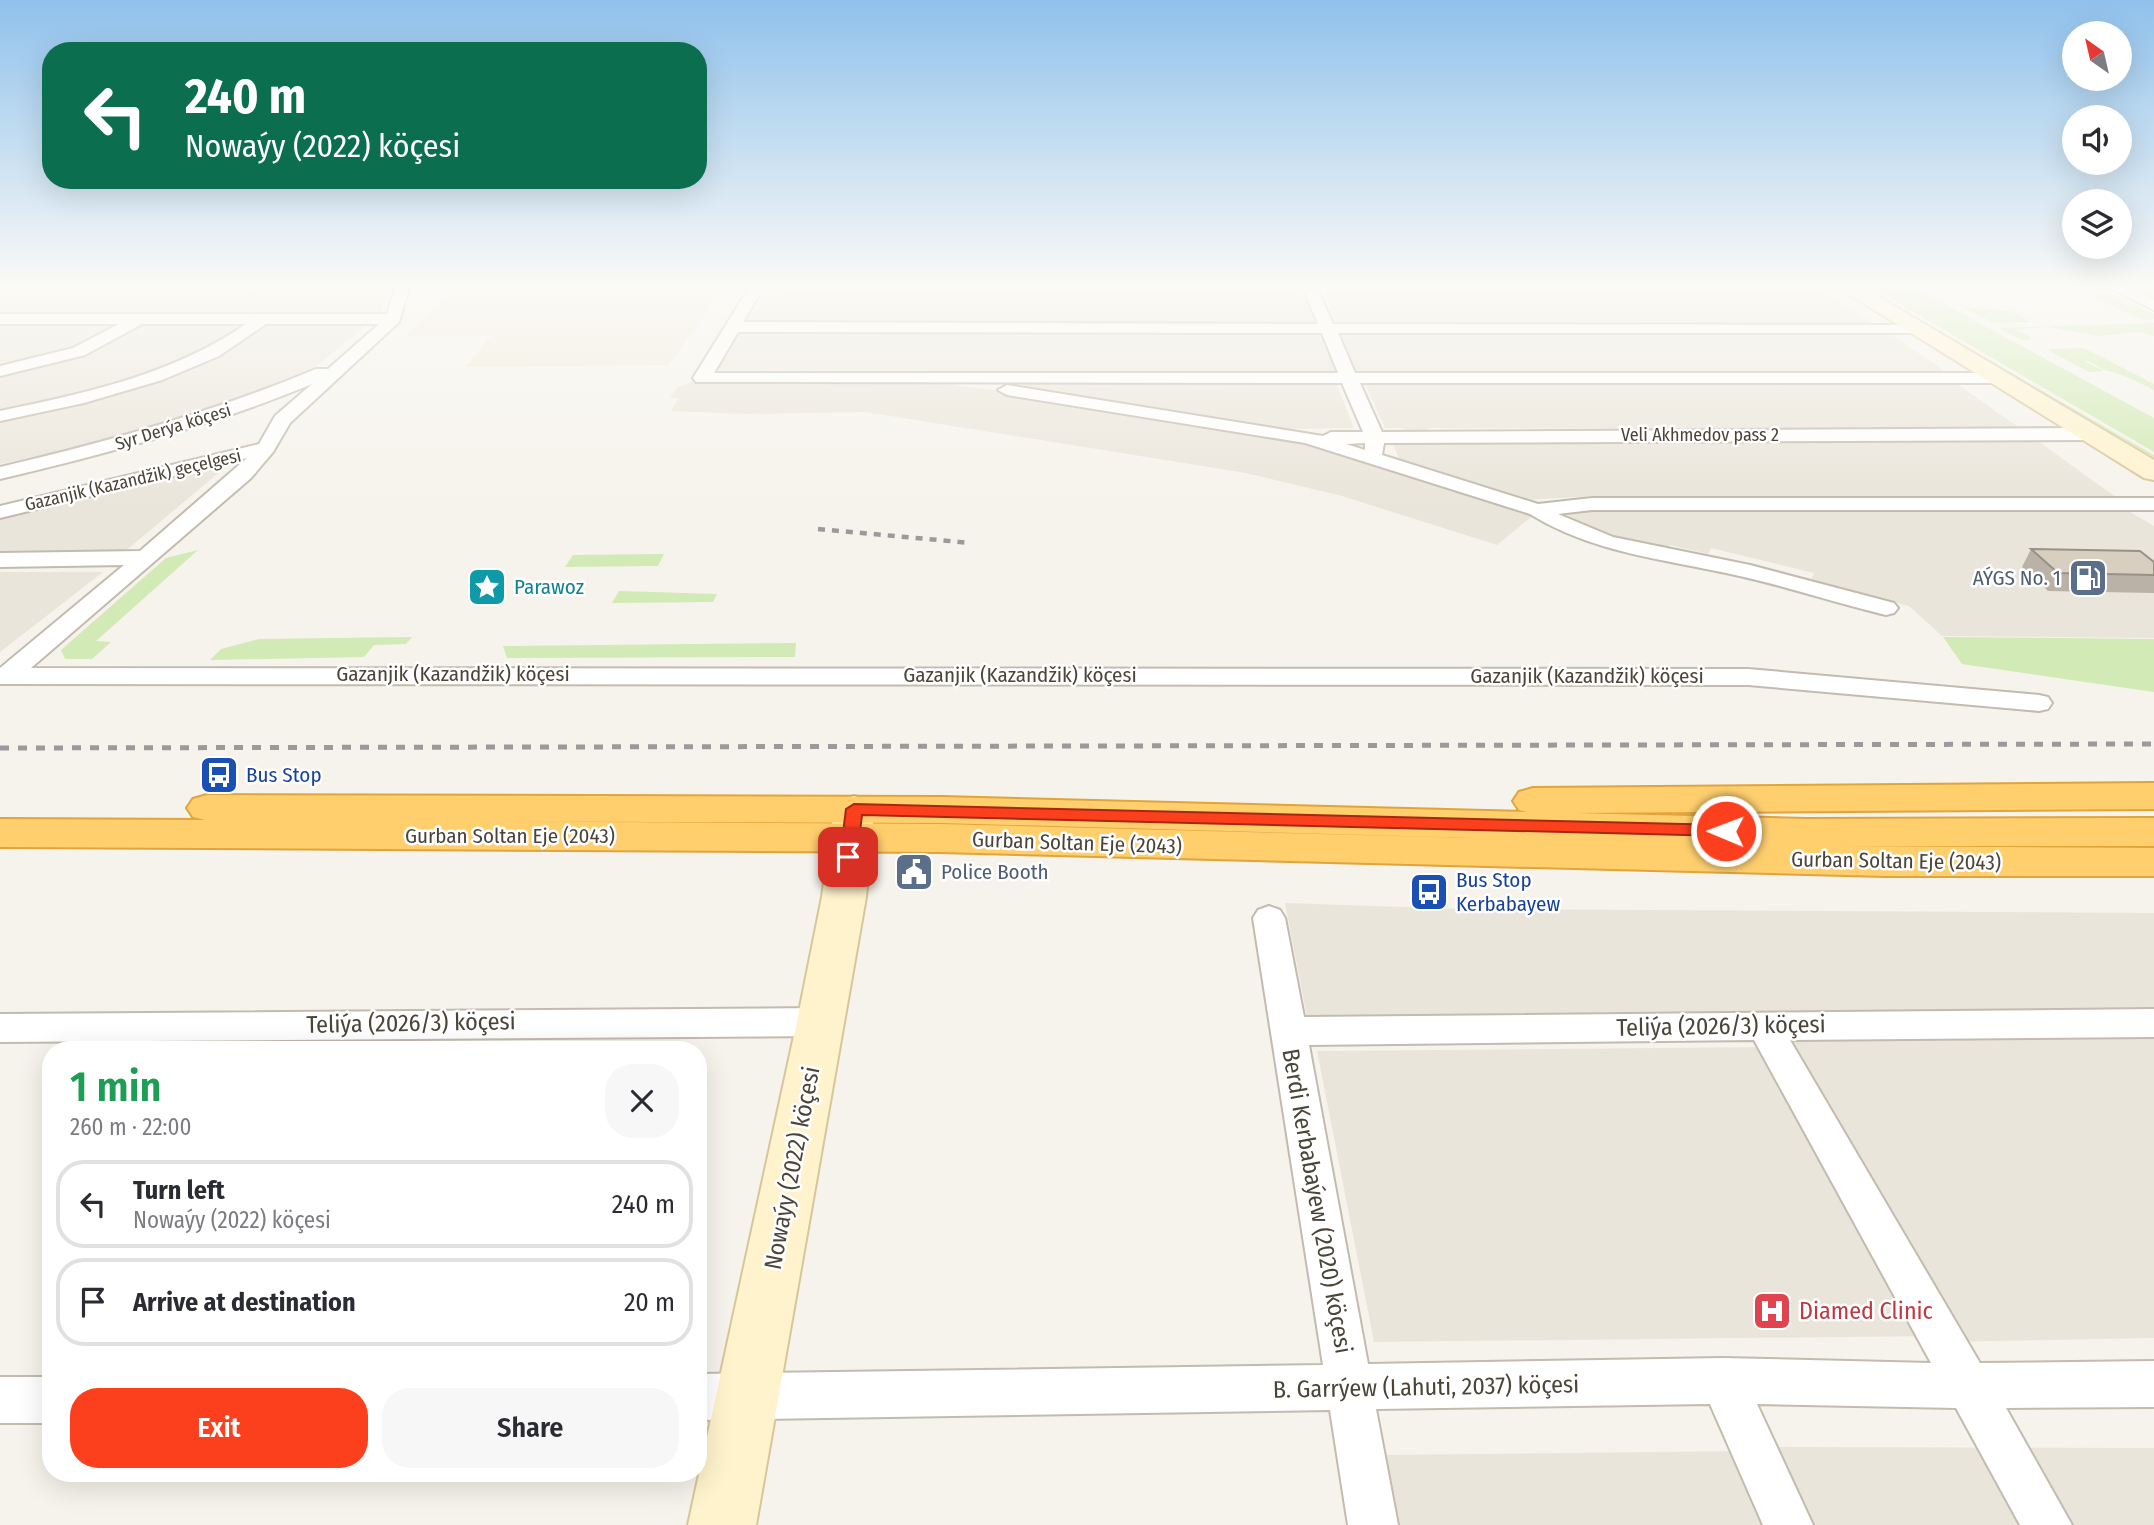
<!DOCTYPE html>
<html lang="en">
<head>
<meta charset="utf-8">
<style>
	body { margin:0; font-family:"Fira Sans Condensed",sans-serif; background:#f7f7f7; color:#2b2b33; height:100vh; display:flex; flex-direction:column; font-size:26px; white-space:nowrap }
	* { box-sizing:border-box; margin:0 }
	p { font-size:23px; color:#7c7c81 }
	.icon { flex:none; width:38px; height:38px; fill:none; stroke:currentColor; stroke-width:2; stroke-linecap:round; stroke-linejoin:round }
	.map { position:relative; flex:1; overflow:hidden }
	.details { position:absolute; left:42px; top:1041px; width:665px; height:441px; display:flex; flex-direction:column; background:#fff; border-radius:28px; box-shadow:0 7px 28px #0002 }
	.details>* { flex:none }
	.top-card { position:absolute; left:42px; top:42px; width:665px; height:147px; border-radius:28px; box-shadow:0 7px 28px #0002; background:#0b6e4f; color:#fff; overflow:hidden }
	.needle { width:46px; rotate:326deg }
	.tools { position:absolute; left:2062px; top:21px; display:grid; gap:14px }
	.tools a { display:grid; place-items:center; width:70px; height:70px; border-radius:50%; background:#fff; box-shadow:0 7px 28px #0002; font-size:35px }
	.pin { position:absolute; display:grid; place-items:center; width:60px; height:60px; color:#fff; margin:-30px; border-radius:14px; box-shadow:0 4px 10px #0006 }
	.me { position:absolute; width:77px; margin:-38px; rotate:271deg; stroke-linejoin:round; filter:drop-shadow(0 0 5px #0008) }
	.turn { display:flex; align-items:center; gap:24px; height:147px; padding:0 28px; font-size:32px }
	.turn .icon { width:91px; height:91px; stroke-width:2.5 }
	.turn b { display:block; font-size:49px; line-height:60px }
	.round { display:grid; place-items:center; flex:none; width:74px; height:74px; border-radius:28px; background:#f7f7f7 }
	.overview { display:flex; align-items:center; justify-content:space-between; height:119px; padding:0 28px }
	h1 { font-size:42px; font-weight:600; line-height:52px; color:#1e9e55 }
	.action { display:flex; gap:14px; margin-top:auto; padding:14px 28px }
	.action a { flex:1; height:80px; border-radius:28px; background:#fc3f1d; color:#fff; font-size:28px; font-weight:600; line-height:80px; text-align:center }
	.action a+a { background:#f7f7f7; color:#2b2b33 }
	ul { padding:0; list-style:none }
	li { display:flex; align-items:center; gap:21px; height:88px; margin:0 14px 10px; padding:0 14px; border:4px solid #e1e1e2; border-radius:28px }
	li div { flex:1 }
	li b { display:block; font-size:26px }
	li em { font-style:normal }
	.map>svg:first-child { display:block }
	.residential { fill:#eae5da }
	.education { fill:#efe8d6 }
	.green { fill:#d2eab5 }
	.lines { fill:none; stroke-linecap:round; stroke-linejoin:round }
	.street-casing { stroke:#c2bbae; stroke-width:4 }
	.secondary-casing { stroke:#d6c79b; stroke-width:4 }
	.highway-casing { stroke:#e0a43c; stroke-width:4 }
	.street { fill:#fff; fill-rule:evenodd }
	.secondary { fill:#fff3cd; fill-rule:evenodd }
	.highway { fill:#ffcf6e; fill-rule:evenodd }
	.rail-far1 { stroke:#9a9a9a; stroke-width:4.5; stroke-dasharray:7 7; stroke-linecap:butt }
	.rail { stroke:#9a9a9a; stroke-width:5; stroke-dasharray:9 9; stroke-linecap:butt }
	.wall { fill:#bab2a6 }
	.building { fill:#d8cfc1; stroke:#979187; stroke-width:2 }
	.route { fill:#fc3f1d; stroke:#a42913; stroke-width:2 }
	.labels { text-anchor:middle; stroke-width:5; stroke-linejoin:round; paint-order:stroke }
	.far-street-label { font-size:18px; fill:#4b4439; stroke:#fff }
	.service-label { font-size:21px; fill:#4e5e75; stroke:#fff; text-anchor:end }
	.culture-label { font-size:21px; fill:#0d838f; stroke:#fff; text-anchor:start }
	.street-label { font-size:21px; fill:#4b4439; stroke:#fff }
	.transit-label { font-size:21px; fill:#164399; stroke:#fff; text-anchor:start }
	.near-street-label { font-size:24px; fill:#4b4439; stroke:#fff }
	.near-health-label { font-size:24px; fill:#be3a42; stroke:#fff; text-anchor:start }
</style>
</head>
<body>
<div class="map">
<svg width="2154" height="1525" viewBox="0 0 2154 1525">
	<rect width="100%" height="100%" fill="#f6f3ec"/>
	<!-- residential -->
	<g class="residential">
		<polygon points="0,288 384,289 382,315 0,316"/>
		<polygon points="767,289 1305,290 1318,324 745,323"/>
		<polygon points="1322,291 1825,291 1874,324 1338,324"/>
		<polygon points="250,321 176,364 62,398 0,411 0,374 89,353 143,322"/>
		<polygon points="0,323 117,324 114,326 118,326 63,354 24,362 0,362"/>
		<polygon points="268,323 369,323 314,368 260,393 98,443 0,464 0,421 215,359"/>
		<polygon points="740,331 1320,331 1338,372 717,370"/>
		<polygon points="1337,332 1888,332 1949,374 1355,374"/>
		<polygon points="694,381 919,381 987,389 1316,446 1535,514 1497,545 1342,496 1246,473 866,412 745,414 671,411 679,398 670,398 678,387"/>
		<polygon points="1010,381 1336,382 1354,428 1285,429 1009,388"/>
		<polygon points="1364,382 1956,383 2021,429 1428,428 1429,431 1405,431 1403,428 1385,428"/>
		<polygon points="1391,440 2038,441 2117,498 1596,496 1524,500 1401,463"/>
		<polygon points="229,464 122,554 0,555 0,518 165,479 164,474 181,470 183,475"/>
		<polygon points="1566,508 2130,512 2154,526 2154,638 1942,636 1909,606 1811,581 1814,573 1711,548 1708,554 1670,545 1662,552 1572,527"/>
		<polygon points="0,572 103,572 0,652"/>
		<polygon points="1285,903 1462,909 2154,913 2154,1009 1307,1017"/>
		<polygon points="2154,1028 2154,1338 1947,1342 1772,1035"/>
		<polygon points="1770,1047 1929,1336 1374,1342 1317,1051"/>
		<polygon points="1766,1447 2154,1448 2154,1525 1799,1525"/>
		<polygon points="1744,1451 1776,1525 1399,1525 1385,1455"/>
	</g>
	<!-- education -->
	<polygon class="education" points="720,292 669,365 465,367 491,336 405,336 450,294"/>
	<!-- green -->
	<g class="green">
		<polygon points="1872,288 1915,288 2154,418 2154,452"/>
		<polygon points="1872,293 2154,455 2154,458"/>
		<polygon points="2110,294 2154,314 2154,319 2143,320 2089,295"/>
		<polygon points="1962,307 2011,311 2031,322 1994,323"/>
		<polygon points="2154,323 2154,336 2139,332 2097,336 2048,327 2018,329 2016,331 2030,336 2030,340 2022,340 1999,328"/>
		<path d="M 2084,348 L 2154,384 L 2154,390 C 2138,382 2125,375 2108,371 C 2097,369 2094,361 2084,361 L 2104,371 L 2089,372 L 2046,349 Z"/>
		<polygon points="198,550 96,641 111,642 92,659 65,659 61,650 166,558"/>
		<polygon points="664,554 658,566 565,567 573,555"/>
		<polygon points="619,591 620,591 717,594 713,602 612,603"/>
		<polygon points="412,637 406,644 374,645 364,657 210,660 221,649 259,639"/>
		<polygon points="1943,637 2154,639 2154,692 1962,664"/>
		<polygon points="796,643 795,657 507,658 503,646"/>
	</g>
	<g class="lines">
		<defs>
			<g id="street">
				<path d="M 395,288 L 409,288 L 399,322 L 290,423 L 273,452 L 251,478 L 31,668 L 1748,669 L 2039,695 L 2048,697 L 2052,703 L 2048,709 L 2039,711 L 1748,685 L 0,684 L 0,668 L 124,565 L 0,567 L 0,553 L 140,551 L 247,458 L 0,518 L 0,506 L 259,444 L 275,416 L 312,384 C 211,426 106,454 0,479 L 0,467 C 108,442 213,412 316,369 L 328,369 L 379,324 L 266,324 L 219,356 L 162,380 L 84,403 L 0,421 L 0,411 C 86,393 172,375 246,324 L 142,324 L 85,355 L 0,376 L 0,366 L 73,348 L 119,324 L 0,324 L 0,314 L 387,314 Z"/>
				<path d="M 749,288 L 763,288 L 743,322 L 1318,324 L 1303,288 L 1317,288 L 1333,324 L 1918,325 L 1924,327 L 1924,333 L 1338,333 L 1355,373 L 1998,373 L 2007,378 L 1998,383 L 1360,383 L 1382,432 L 2092,428 L 2101,434 L 2092,440 L 1384,443 L 1382,455 L 1538,504 L 1592,498 L 2154,498 L 2154,510 L 1592,510 L 1558,514 L 1613,537 L 1750,565 L 1894,603 L 1898,608 L 1894,613 L 1886,615 C 1835,603 1786,586 1735,575 C 1664,559 1593,553 1530,514 L 1305,443 L 1007,395 L 998,390 L 1007,385 L 1323,436 L 1331,432 L 1363,432 L 1342,383 L 696,382 L 693,378 ZM 738,332 L 1322,333 L 1338,373 L 714,373 ZM 1365,443 L 1365,450 L 1346,444 Z"/>
				<polygon points="2110,288 2130,288 2154,299 2154,310"/>
				<path d="M 1269,906 L 1280,910 L 1285,918 L 1304,1017 L 2154,1009 L 2154,1037 L 1790,1040 L 1980,1363 L 2154,1361 L 2154,1407 L 2006,1408 L 2072,1525 L 2020,1525 L 1956,1408 L 1757,1404 L 1813,1525 L 1763,1525 L 1710,1404 L 1376,1409 L 1398,1525 L 1348,1525 L 1330,1410 L 698,1420 L 698,1374 L 1323,1365 L 1253,918 L 1258,910 ZM 1754,1040 L 1931,1363 L 1723,1358 L 1368,1364 L 1309,1045 Z"/>
				<polygon points="821,1008 833,1012 839,1022 833,1032 821,1036 0,1042 0,1014"/>
				<rect x="0" y="1377" width="51" height="46"/>
			</g>
			<g id="secondary">
				<polygon points="1839,288 1864,288 2154,460 2154,480 2144,478"/>
				<polygon points="2138,288 2154,288 2154,297"/>
				<polygon points="854,796 868,800 874,809 866,897 756,1525 688,1525 797,1022 822,897 834,809 840,800"/>
			</g>
			<path id="highway" d="M 2154,783 L 2154,809 L 1575,813 L 1806,819 L 2154,818 L 2154,846 L 1837,846 L 2154,848 L 2154,876 L 1885,876 L 938,852 L 0,847 L 0,819 L 205,820 L 193,817 L 187,808 L 193,799 L 207,795 L 942,797 L 1527,812 L 1519,810 L 1513,801 L 1519,792 L 1533,788 ZM 400,821 L 942,823 L 1474,838 L 938,824 Z"/>
		</defs>
		<!-- street casing -->
		<use href="#street" class="street-casing"/>
		<!-- secondary casing -->
		<use href="#secondary" class="secondary-casing"/>
		<!-- highway casing -->
		<use href="#highway" class="highway-casing"/>
		<!-- street -->
		<use href="#street" class="street"/>
		<!-- secondary -->
		<use href="#secondary" class="secondary"/>
		<!-- highway -->
		<use href="#highway" class="highway"/>
		<!-- rail-far1 -->
		<polyline class="rail-far1" points="818,529 971,543"/>
		<!-- rail -->
		<polyline class="rail" points="0,748 2154,744"/>
	</g>
	<!-- wall -->
	<polygon class="wall" points="2031,549 2154,562 2154,593 2048,591 2022,567"/>
	<!-- building -->
	<polygon class="building" points="2031,549 2140,551 2154,562 2154,575 2058,573"/>
	<!-- sky -->
	<linearGradient id="sky" x2="0" y2="1"><stop stop-color="#8fc1ec"/><stop offset="0.57" stop-color="#fbfaf6"/><stop offset="1" stop-color="#fbfaf6" stop-opacity="0"/></linearGradient>
	<rect width="2154" height="502" fill="url(#sky)"/>
	<!-- route -->
	<polygon class="route" points="854,804 1726,825 1734,831 1726,836 862,815 857,857 848,863 840,857 846,809"/>
	<!-- icons -->
	<defs>
		<symbol id="fuel-square" viewBox="-11 -11 22 22"><rect x="-9" y="-9" width="18" height="18" rx="4" fill="#5c6f8a" stroke="#fff"/><path d="M-5.5-6h7V0h2V4h1.3V-2.5L3-4.5l.8-.8L6-3V5H2.5V1h-1V6h-7ZM-4.2-4.7v3.2H.2V-4.7Z" fill="#fff"/></symbol>
		<symbol id="sight-square" viewBox="-11 -11 22 22"><rect x="-9" y="-9" width="18" height="18" rx="4" fill="#0f9aa8" stroke="#fff"/><path d="M0-6L1.8-2.2L6-1.7L2.9 1.2L3.7 5.4L0 3.3L-3.7 5.4L-2.9 1.2L-6-1.7L-1.8-2.2Z" fill="#fff"/></symbol>
		<symbol id="bus-square" viewBox="-11 -11 22 22"><rect x="-9" y="-9" width="18" height="18" rx="4" fill="#1a4fb4" stroke="#fff"/><path d="M-5-6H5V4H4V6H2V4H-2V6H-4V4H-5ZM-3.5-4V0h7V-4ZM-3.5 1.2v1.5H-2V1.2ZM2 1.2v1.5H3.5V1.2Z" fill="#fff"/></symbol>
		<symbol id="civic-square" viewBox="-11 -11 22 22"><rect x="-9" y="-9" width="18" height="18" rx="4" fill="#5c6f8a" stroke="#fff"/><path d="M-.6-6.5H3V-4.5H.6V-3L4-1V1h2V6H-6V1h2V-1L-.6-3ZM-1.2 2.5V6h2.4V2.5Z" fill="#fff"/></symbol>
		<symbol id="hospital-square" viewBox="-11 -11 22 22"><rect x="-9" y="-9" width="18" height="18" rx="4" fill="#e0444e" stroke="#fff"/><path d="M-5-5h3v3.5h4V-5h3V5h-3V1.5h-4V5h-3Z" fill="#fff"/></symbol>
	</defs>
	<g fill-rule="evenodd">
		<use href="#fuel-square" x="2066" y="556" width="44" height="44"/>
		<use href="#sight-square" x="465" y="565" width="44" height="44"/>
		<use href="#bus-square" x="197" y="753" width="44" height="44"/>
		<use href="#civic-square" x="892" y="850" width="44" height="44"/>
		<use href="#bus-square" x="1407" y="870" width="44" height="44"/>
		<use href="#hospital-square" x="1750" y="1289" width="44" height="44"/>
	</g>
	<g class="labels">
		<!-- far-street labels -->
		<g class="far-street-label">
			<text transform="translate(173 427) rotate(-17)" y="6">Syr Derýa köçesi</text>
			<text x="1700" y="441">Veli Akhmedov pass 2</text>
			<text transform="translate(133 480) rotate(-13)" y="6">Gazanjik (Kazandžik) geçelgesi</text>
		</g>
		<!-- service labels -->
		<g class="service-label">
			<text x="2061" y="585">AÝGS No. 1</text>
			<text x="941" y="879" text-anchor="start">Police Booth</text>
		</g>
		<!-- culture labels -->
		<g class="culture-label">
			<text x="514" y="594">Parawoz</text>
		</g>
		<!-- street labels -->
		<g class="street-label">
			<text x="453" y="681">Gazanjik (Kazandžik) köçesi</text>
			<text x="1020" y="682">Gazanjik (Kazandžik) köçesi</text>
			<text x="1587" y="683">Gazanjik (Kazandžik) köçesi</text>
			<text x="510" y="843">Gurban Soltan Eje (2043)</text>
			<text transform="translate(1077 843) rotate(2)" y="7">Gurban Soltan Eje (2043)</text>
			<text transform="translate(1896 861) rotate(1)" y="7">Gurban Soltan Eje (2043)</text>
		</g>
		<!-- transit labels -->
		<g class="transit-label">
			<text x="246" y="782">Bus Stop</text>
			<text x="1456" y="887">Bus Stop<tspan x="1456" dy="24">Kerbabayew</tspan></text>
		</g>
		<!-- near-street labels -->
		<g class="near-street-label">
			<text transform="translate(411 1023) rotate(-1)" y="8">Teliýa (2026/3) köçesi</text>
			<text transform="translate(1721 1026) rotate(-1)" y="8">Teliýa (2026/3) köçesi</text>
			<text transform="translate(792 1168) rotate(-79)" y="8">Nowaýy (2022) köçesi</text>
			<text transform="translate(1317 1201) rotate(80)" y="8">Berdi Kerbabaýew (2020) köçesi</text>
			<text transform="translate(1426 1387) rotate(-1)" y="8">B. Garrýew (Lahuti, 2037) köçesi</text>
		</g>
		<!-- near-health labels -->
		<g class="near-health-label">
			<text x="1799" y="1319">Diamed Clinic</text>
		</g>
	</g>
</svg>
<div class="tools">
<a><svg class="needle" viewBox="-14 -14 28 28"><path d="M0-13l5 13h-10z" fill="#e53935"/><path d="M0 13l5-13h-10z" fill="#7c7c81"/></svg></a>
<a><svg class="icon" aria-label="sound" viewBox="0 0 24 24"><path d="M4 9h4l5-4v14l-5-4H4zM17 9q2 3 0 6"/></svg></a>
<a><svg class="icon" aria-label="layers" viewBox="0 0 24 24"><path d="M12 4l9 5-9 5-9-5zM3 14l9 5 9-5"/></svg></a>
</div>
<div class="pin" style="left:848px;top:857px;background:#d93025"><svg class="icon" aria-label="arrive" viewBox="0 0 24 24"><path d="M6 21V4h12l-3 4 3 4H6"/></svg></div>
<svg class="me" style="left:1726px;top:831px" viewBox="-20 -20 40 40"><circle r="17" fill="#fc3f1d" stroke="#fff" stroke-width="3"/><path d="M0-11L8 9 0 5-8 9z" fill="#fff"/></svg>
<div class="top-card">
<div class="turn"><svg class="icon" aria-label="left" viewBox="0 0 24 24"><path d="M17 20v-9H6M10 6l-5 5 5 5"/></svg><div><b>240 m</b>Nowaýy (2022) köçesi</div></div>
</div>
<section class="details">
<div class="overview"><div><h1>1 min</h1><p>260 m · 22:00</p></div><a class="round"><svg class="icon" aria-label="close" viewBox="0 0 24 24"><path d="M6 6l12 12M18 6L6 18"/></svg></a></div>
<ul>
<li><svg class="icon" aria-label="left" viewBox="0 0 24 24"><path d="M17 20v-9H6M10 6l-5 5 5 5"/></svg><div><b>Turn left</b><p>Nowaýy (2022) köçesi</p></div><em>240 m</em></li>
<li><svg class="icon" aria-label="arrive" viewBox="0 0 24 24"><path d="M6 21V4h12l-3 4 3 4H6"/></svg><div><b>Arrive at destination</b></div><em>20 m</em></li>
</ul>
<div class="action"><a>Exit</a><a>Share</a></div>
</section>
</div>
</body>
</html>
